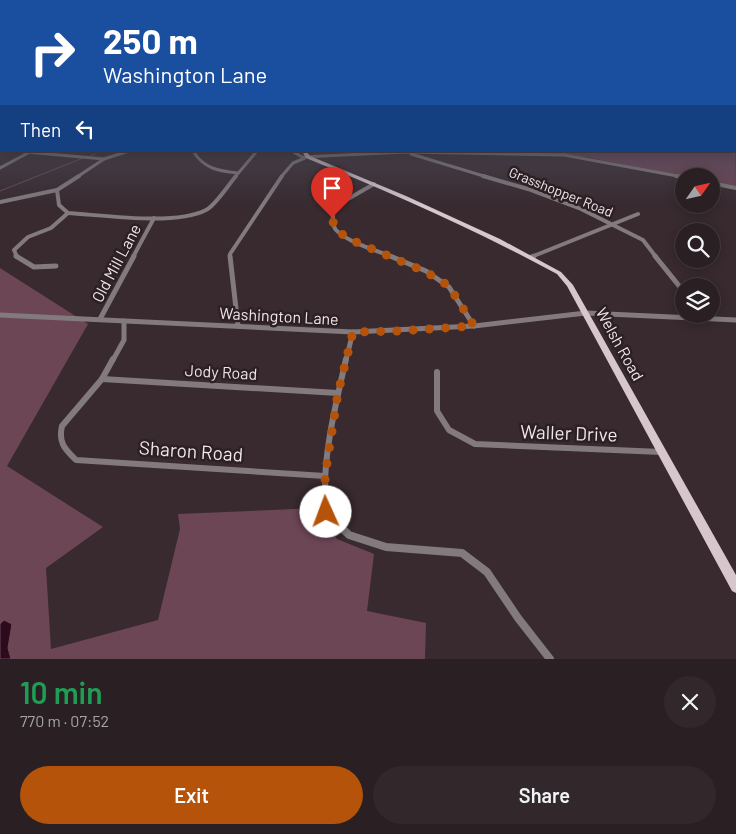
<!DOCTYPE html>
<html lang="en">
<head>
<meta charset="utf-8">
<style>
	body { margin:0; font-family:Barlow,sans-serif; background:#32282b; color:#f1f3f6; height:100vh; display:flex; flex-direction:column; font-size:19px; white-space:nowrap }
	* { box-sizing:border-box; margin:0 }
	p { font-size:16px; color:#a5a3a6 }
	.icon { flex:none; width:28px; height:28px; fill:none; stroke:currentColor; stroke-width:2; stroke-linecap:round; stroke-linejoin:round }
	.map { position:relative; height:659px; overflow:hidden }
	.side { display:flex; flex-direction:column; background:#2a2023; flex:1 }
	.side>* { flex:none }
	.top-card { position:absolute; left:0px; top:0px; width:736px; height:152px; box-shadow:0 2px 12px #0003,0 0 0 1px #463e41; background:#1a4fa0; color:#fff; overflow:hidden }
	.needle { width:32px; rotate:56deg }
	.buttons { position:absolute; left:675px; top:168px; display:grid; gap:10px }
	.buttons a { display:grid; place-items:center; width:45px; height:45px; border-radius:50%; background:#2a2023; box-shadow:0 2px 12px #0003,0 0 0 1px #463e41; font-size:25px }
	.pin { position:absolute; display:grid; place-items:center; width:42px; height:42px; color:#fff; margin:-51px -21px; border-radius:50% 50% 50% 0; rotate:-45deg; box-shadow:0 0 5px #0007 }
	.pin .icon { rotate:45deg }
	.me { position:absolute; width:55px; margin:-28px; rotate:358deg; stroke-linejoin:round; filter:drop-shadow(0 0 4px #0008) }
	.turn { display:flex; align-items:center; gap:18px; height:105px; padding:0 20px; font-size:22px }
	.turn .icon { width:65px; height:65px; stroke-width:2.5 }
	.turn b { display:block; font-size:35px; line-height:42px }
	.then { display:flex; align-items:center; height:48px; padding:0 20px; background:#0003; gap:10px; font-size:19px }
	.round { display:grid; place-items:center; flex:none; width:52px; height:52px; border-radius:26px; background:#32282b }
	.head { display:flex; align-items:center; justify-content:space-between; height:85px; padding:0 20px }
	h1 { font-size:30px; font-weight:600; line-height:38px; color:#1e9e55 }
	.action { display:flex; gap:10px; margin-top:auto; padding:10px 20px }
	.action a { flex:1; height:58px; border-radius:30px; background:#b45309; color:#fff; font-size:20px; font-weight:600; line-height:58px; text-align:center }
	.action a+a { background:#32282b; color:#f1f3f6 }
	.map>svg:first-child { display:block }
	.green { fill:#6d4656 }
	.water { fill:#2f0a1c; stroke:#694c5a }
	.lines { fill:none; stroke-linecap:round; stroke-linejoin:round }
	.stream { stroke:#694c5a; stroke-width:1 }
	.street-far4 { stroke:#827a7d; stroke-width:3 }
	.street-far3 { stroke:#827a7d; stroke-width:4 }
	.street-far2 { stroke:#827a7d; stroke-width:5 }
	.street-far1 { stroke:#827a7d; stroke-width:6 }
	.street { stroke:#827a7d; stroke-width:8 }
	.primary { fill:#d7c7cd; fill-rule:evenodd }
	.route { stroke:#b45309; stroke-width:9; stroke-dasharray:0 16.2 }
	.labels { text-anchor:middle; stroke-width:5; stroke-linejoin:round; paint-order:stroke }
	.far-street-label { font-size:14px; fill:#f0e6ea; stroke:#2d2025 }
	.street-label { font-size:16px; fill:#f0e6ea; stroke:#2d2025 }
	.near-street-label { font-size:19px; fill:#f0e6ea; stroke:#2d2025 }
</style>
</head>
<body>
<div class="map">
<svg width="736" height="659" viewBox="0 0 736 659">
	<rect width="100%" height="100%" fill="#382a2f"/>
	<!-- green -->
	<g class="green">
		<polygon points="735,113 736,187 711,182 711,176 684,177 592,158 563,154 462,151 735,151"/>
		<polygon points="0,268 88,324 7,466 103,527 46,568 51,649 158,620 180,529 178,514 318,508 337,539 374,554 367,611 426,623 425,659 0,659"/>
	</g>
	<!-- water -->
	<polygon class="water" points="4,620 12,624 8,648 11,659 0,659 0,624"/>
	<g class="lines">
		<!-- stream -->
		<g class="stream">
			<polyline points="90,156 95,154"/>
			<polyline points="0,191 83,158"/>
		</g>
		<!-- street-far4 -->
		<g class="street-far4">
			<polyline points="15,151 104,159"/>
			<path d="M 193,151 C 204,169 219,171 238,173"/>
			<polyline points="292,151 302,157 406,152 564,155 683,177"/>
			<polyline points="411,154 487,177"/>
			<polyline points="0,168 28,153"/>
			<polyline points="77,177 104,159 129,151"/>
			<polyline points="235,177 257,151"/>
			<polyline points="281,177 293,163 305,158"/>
		</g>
		<!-- street-far3 -->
		<g class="street-far3">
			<polyline points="483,176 528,189 581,209 643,240 656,257"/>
			<polyline points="676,176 684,177"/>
			<polyline points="711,183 736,188"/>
			<path d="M 374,184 L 334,207 C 333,214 331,224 336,230 C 347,242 377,251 393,257"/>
			<path d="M 57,190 L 59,205 L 68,213 C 102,215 176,226 206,210 C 215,206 229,184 236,176"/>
			<polyline points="0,202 57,190 79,176"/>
			<polyline points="17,257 14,250 28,237 51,228 68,213"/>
			<polyline points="133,257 154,218"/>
			<polyline points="230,257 230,254 282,176"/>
			<polyline points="531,257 638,214"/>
		</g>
		<!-- street-far2 -->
		<g class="street-far2">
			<polyline points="16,256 34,267 56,266"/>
			<polyline points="230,256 238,326"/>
			<polyline points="390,256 426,271 449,287 474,326"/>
			<polyline points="655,256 684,292"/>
			<polyline points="531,257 534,256"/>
			<polyline points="0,315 353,332 474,326 586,313 736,320"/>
			<polyline points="100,319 134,256"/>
			<polyline points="113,360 124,340 124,321"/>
			<polyline points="346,360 353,332"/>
		</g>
		<!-- street-far1 -->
		<g class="street-far1">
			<path d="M 113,359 L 102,379 L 62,426 C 58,443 65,449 76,460 L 325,476"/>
			<polyline points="437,372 437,411 449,430 475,444 661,452"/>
			<polyline points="102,379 338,393"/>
			<path d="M 325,491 C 324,450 337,399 346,359"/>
		</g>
		<!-- street -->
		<polyline class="street" points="325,490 326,512 349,535 386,547 462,553 487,572 518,618 550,659"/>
		<!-- primary -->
		<path class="primary" d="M 302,151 L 306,151 L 310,156 L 406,196 L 500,239 L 561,272 L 573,285 L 736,575 L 736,593 L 732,591 L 567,286 L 557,274 C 476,230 392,193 306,158 Z"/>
	</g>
	<!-- sky -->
	<linearGradient id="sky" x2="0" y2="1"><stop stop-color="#1f171a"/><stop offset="0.55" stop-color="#4d4a58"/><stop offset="1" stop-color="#4d4a58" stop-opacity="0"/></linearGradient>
	<rect width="736" height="206" fill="url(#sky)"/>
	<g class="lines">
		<!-- route -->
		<polyline class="route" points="326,512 325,476 338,393 353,332 399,331 474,326 449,286 426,272 349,239 335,229 332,218"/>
	</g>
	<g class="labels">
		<!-- far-street labels -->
		<g class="far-street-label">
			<text transform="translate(561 192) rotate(22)" y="5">Grasshopper Road</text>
		</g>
		<!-- street labels -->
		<g class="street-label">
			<text transform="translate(116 263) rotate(-62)" y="6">Old Mill Lane</text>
			<text transform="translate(279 316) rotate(3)" y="6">Washington Lane</text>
			<text transform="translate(620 344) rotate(61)" y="6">Welsh Road</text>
			<text transform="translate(221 372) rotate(3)" y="6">Jody Road</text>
		</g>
		<!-- near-street labels -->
		<g class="near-street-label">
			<text transform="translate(569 433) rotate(2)" y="7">Waller Drive</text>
			<text transform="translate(191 451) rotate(4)" y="7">Sharon Road</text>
		</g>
	</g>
</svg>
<div class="buttons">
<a><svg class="needle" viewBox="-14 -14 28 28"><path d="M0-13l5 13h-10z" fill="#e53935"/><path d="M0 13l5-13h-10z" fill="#a5a3a6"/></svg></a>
<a><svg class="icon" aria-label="search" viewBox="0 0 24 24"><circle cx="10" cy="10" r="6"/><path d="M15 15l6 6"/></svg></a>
<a><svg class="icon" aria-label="layers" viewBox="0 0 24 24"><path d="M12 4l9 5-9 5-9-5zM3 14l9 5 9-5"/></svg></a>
</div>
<div class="pin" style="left:332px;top:218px;background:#d93025"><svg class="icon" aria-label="arrive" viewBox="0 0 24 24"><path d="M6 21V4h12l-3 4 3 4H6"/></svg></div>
<svg class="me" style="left:326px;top:512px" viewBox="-20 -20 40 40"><circle r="19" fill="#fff"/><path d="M0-13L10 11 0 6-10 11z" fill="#b45309"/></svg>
<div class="top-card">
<div class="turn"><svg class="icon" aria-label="right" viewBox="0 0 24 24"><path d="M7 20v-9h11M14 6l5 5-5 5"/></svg><div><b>250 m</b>Washington Lane</div></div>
<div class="then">Then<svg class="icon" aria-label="left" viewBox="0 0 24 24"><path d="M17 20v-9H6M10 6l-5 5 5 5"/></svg></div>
</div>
</div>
<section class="side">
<div class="head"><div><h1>10 min</h1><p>770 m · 07:52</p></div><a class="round"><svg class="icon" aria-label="close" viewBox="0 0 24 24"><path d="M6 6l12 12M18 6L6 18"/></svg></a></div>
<div class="action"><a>Exit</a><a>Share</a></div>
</section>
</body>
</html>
